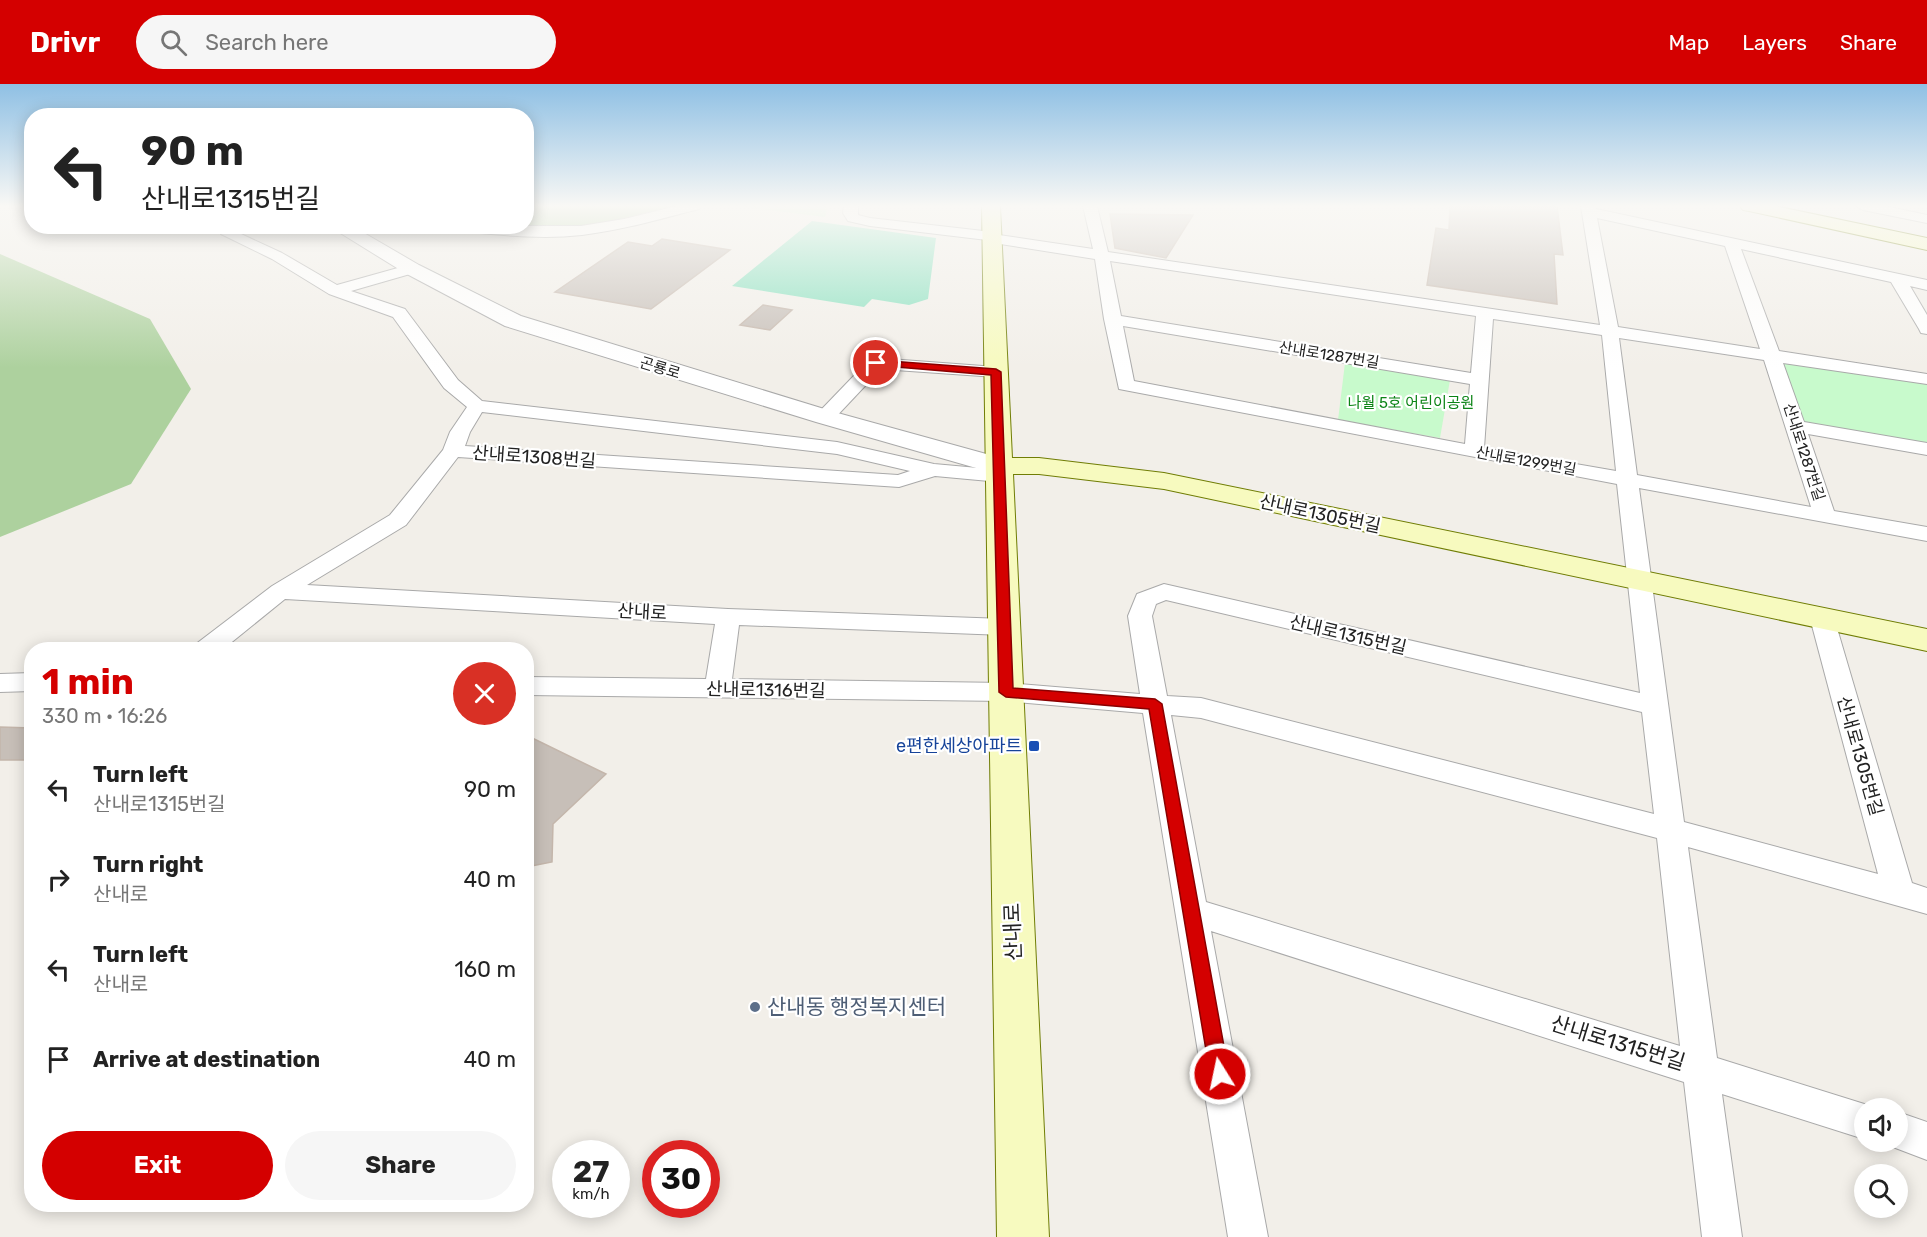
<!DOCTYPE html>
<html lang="en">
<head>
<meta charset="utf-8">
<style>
	body { margin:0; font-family:Rubik,"Noto Sans KR",sans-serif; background:#f6f6f6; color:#222; height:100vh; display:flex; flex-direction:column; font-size:22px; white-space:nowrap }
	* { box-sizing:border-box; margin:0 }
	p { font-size:20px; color:#767676 }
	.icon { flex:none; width:33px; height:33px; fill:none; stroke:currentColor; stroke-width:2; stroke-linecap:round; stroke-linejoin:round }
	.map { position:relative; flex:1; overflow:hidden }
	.side { position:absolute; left:24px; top:558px; width:510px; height:570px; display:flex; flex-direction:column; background:#fff; border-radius:24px; box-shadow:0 3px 15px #0003 }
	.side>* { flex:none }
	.hud { position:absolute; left:24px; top:24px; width:510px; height:126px; border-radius:24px; box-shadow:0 3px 15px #0003; background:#fff; color:#222; overflow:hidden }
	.buttons { position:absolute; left:1854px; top:1014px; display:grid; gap:12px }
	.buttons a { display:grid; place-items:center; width:54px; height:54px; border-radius:50%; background:#fff; box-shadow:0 3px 15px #0003; font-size:30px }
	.speed { position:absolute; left:552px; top:1056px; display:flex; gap:12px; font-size:30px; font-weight:700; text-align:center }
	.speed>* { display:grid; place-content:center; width:78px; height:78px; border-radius:50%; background:#fff; box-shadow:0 3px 15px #0003; line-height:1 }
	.speed small { font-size:15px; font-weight:400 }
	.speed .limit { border:9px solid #d22; background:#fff; color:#111 }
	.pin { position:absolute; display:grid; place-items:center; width:51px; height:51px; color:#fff; margin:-26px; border:3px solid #fff; border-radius:50%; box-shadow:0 2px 6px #0007 }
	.me { position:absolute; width:66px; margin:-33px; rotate:350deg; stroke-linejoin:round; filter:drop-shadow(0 0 4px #0008) }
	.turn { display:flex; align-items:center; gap:21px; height:126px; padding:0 18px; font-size:27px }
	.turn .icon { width:78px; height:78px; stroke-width:2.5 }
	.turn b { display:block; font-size:42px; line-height:51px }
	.round { display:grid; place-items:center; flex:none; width:63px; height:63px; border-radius:32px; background:#f6f6f6 }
	.summary { display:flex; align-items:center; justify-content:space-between; height:102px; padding:0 18px }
	h1 { font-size:36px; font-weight:700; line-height:45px; color:#d40000 }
	.primary-button { display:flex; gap:12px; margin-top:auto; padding:12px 18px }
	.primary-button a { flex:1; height:69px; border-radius:36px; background:#d40000; color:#fff; font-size:24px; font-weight:700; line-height:69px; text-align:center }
	.primary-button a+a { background:#f6f6f6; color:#222 }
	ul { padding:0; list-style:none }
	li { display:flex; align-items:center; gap:18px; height:90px; padding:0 18px }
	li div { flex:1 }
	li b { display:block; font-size:22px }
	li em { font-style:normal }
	header { display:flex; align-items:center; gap:36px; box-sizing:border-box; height:84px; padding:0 30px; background:#d40000; color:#fff }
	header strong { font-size:28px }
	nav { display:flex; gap:33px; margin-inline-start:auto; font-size:21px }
	.search { width:420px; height:54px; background:#f6f6f6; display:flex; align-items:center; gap:15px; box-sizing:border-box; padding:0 21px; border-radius:33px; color:#767676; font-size:22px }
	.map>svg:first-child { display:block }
	.forest { fill:#add19e }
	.park { fill:#c8facc }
	.pitch { fill:#88e0be }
	.building { fill:#c7bfb8; stroke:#c4b6ab; stroke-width:1.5 }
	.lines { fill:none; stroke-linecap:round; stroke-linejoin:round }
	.minor-casing { stroke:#a9a9a9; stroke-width:2 }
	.tertiary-casing { stroke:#a9a9a9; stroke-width:2 }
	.secondary-casing { stroke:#707d05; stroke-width:2 }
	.minor { fill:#fff; fill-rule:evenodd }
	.tertiary { fill:#fff; fill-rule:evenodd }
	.secondary { fill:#f7fabf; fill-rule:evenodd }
	.route { fill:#d40000; stroke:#8a0000; stroke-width:1.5 }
	.transit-dot { fill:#1a4fb4; stroke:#fff; stroke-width:2 }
	.service-dot { fill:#5c6f8a; stroke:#fff; stroke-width:2 }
	.labels { text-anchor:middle; stroke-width:4.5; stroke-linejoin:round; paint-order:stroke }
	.far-street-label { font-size:15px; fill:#222; stroke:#fff }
	.far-park-label { font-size:15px; fill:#0c8416; stroke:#fff }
	.street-label { font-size:18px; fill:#222; stroke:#fff }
	.transit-label { font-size:18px; fill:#164399; stroke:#fff; text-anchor:end }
	.near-street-label { font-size:21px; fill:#222; stroke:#fff }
	.near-service-label { font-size:21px; fill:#4e5e75; stroke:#fff; text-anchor:start }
</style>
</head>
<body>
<header>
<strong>Drivr</strong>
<div class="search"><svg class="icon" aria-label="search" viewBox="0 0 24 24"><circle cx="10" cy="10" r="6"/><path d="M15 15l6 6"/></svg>Search here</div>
<nav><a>Map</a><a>Layers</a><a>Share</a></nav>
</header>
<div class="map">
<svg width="1927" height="1153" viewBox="0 0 1927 1153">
	<rect width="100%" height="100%" fill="#f2efe9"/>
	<!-- forest -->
	<g class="forest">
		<polygon points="526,122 675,122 616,136 578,142 527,142"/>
		<polygon points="0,170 150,235 191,305 131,400 0,453"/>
	</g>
	<!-- park -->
	<g class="park">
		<polygon points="736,122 828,122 825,133"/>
		<polygon points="1778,278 1927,300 1927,363 1801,341"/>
		<polygon points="1345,279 1450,296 1440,354 1338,336"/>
	</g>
	<!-- pitch -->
	<polygon class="pitch" points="812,137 936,154 928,215 909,221 872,215 864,223 732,202"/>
	<!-- building -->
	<g class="building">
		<polygon points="1450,122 1557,122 1563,171 1554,170 1557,220 1427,201 1436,144 1449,146"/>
		<polygon points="1110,130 1193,131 1166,174 1115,164"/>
		<polygon points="662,155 730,166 651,225 555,208 628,158 652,162"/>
		<polygon points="763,221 792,226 770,246 740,241"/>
		<polygon points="0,643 32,644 32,676 0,676"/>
		<polygon points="526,651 606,690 553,740 552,778 526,783"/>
	</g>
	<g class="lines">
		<defs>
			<g id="minor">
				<path d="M 677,122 L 701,122 L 699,125 C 660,135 622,146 582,151 C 537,156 492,150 448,146 L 441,142 L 581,142 L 624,135 Z"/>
				<path d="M 844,122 L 858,122 L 858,131 L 870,134 L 992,148 L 999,151 L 1093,165 L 1083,122 L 1097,122 L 1108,168 L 1600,241 L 1581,122 L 1595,122 L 1596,125 L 1927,196 L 1927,206 L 1910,202 L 1927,231 L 1927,250 L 1921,249 L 1919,245 L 1891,198 L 1741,165 L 1779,267 L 1927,290 L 1927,300 L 1783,279 L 1804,338 L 1927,359 L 1927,371 L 1808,350 L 1834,427 L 1927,443 L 1927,457 L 1639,404 L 1684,738 L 1878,790 L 1810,534 L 1813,528 L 1822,526 L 1831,528 L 1834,534 L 1912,799 L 1927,804 L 1927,830 L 1688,763 L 1717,974 L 1877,1024 L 1864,1024 L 1864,1055 L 1722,1010 L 1742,1153 L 1702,1153 L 1684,998 L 1211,847 L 1268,1153 L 1228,1153 L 1143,629 L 1006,617 L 526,611 L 526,593 L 706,595 L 715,540 L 285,515 L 222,566 L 193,566 L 196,560 L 272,502 L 390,431 L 443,366 L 450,348 L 467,323 L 444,304 L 393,233 L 329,210 L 272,175 L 221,150 L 219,147 L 226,143 L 282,169 L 337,201 L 412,180 L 417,182 L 420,185 L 417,188 L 351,207 L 405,225 L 458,296 L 482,317 L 837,358 L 934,380 L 1000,386 L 1007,388 L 1010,392 L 1007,396 L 1000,398 L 935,392 L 899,403 L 458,373 L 406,441 L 307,501 L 728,525 L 1004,535 L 1013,537 L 1016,543 L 1013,549 L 1004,551 L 739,541 L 732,595 L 1006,599 L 1140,610 L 1128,532 L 1137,510 L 1164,500 L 1640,609 L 1617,400 L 1119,305 L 1104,235 L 1095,175 L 994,159 L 987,156 L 870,142 L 848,137 L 843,129 ZM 1597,134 L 1725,162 L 1760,265 L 1618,243 ZM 1110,177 L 1476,232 L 1471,289 L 1121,232 ZM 1493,235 L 1602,251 L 1616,387 L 1484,364 ZM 1123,242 L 1470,300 L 1465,360 L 1134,297 ZM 1619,254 L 1764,276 L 1811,423 L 1637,391 ZM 482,328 L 837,370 L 910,387 L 898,391 L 465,362 L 470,348 ZM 1166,516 L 1642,628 L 1654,730 L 1201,614 L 1167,612 L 1152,532 L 1156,520 ZM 1171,631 L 1201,634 L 1657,754 L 1680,962 L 1206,818 Z"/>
				<polygon points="1856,122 1885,122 1927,131 1927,139 1863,126"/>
				<polygon points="876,274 996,283 1002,284 1005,288 1002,292 996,293 881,285 832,337 818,337 815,333 818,329 870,275"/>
				<polygon points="32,589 32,607 0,608 0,590"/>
				<polygon points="1898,1028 1927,1038 1927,1076 1885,1060 1884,1058 1898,1058"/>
			</g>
			<polygon id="tertiary" points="329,142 352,142 419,181 521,232 834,328 1008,376 1012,382 1008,388 999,390 990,388 816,338 505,242 405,189"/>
			<g id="secondary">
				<polygon points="982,122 1000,122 1012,374 1039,374 1164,389 1927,545 1927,567 1164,405 1039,390 1013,390 1049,1153 997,1153"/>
				<polygon points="1740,122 1775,122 1927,154 1927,166 1749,127 1743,126"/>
			</g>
		</defs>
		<!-- minor casing -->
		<use href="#minor" class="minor-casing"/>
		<!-- tertiary casing -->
		<use href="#tertiary" class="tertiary-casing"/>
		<!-- secondary casing -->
		<use href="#secondary" class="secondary-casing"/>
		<!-- minor -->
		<use href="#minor" class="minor"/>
		<!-- tertiary -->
		<use href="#tertiary" class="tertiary"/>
		<!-- secondary -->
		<use href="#secondary" class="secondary"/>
	</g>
	<!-- sky -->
	<linearGradient id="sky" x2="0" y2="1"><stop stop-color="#8fc0e4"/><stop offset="0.43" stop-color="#f9f8f5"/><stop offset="1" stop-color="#f9f8f5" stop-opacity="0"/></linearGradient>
	<rect width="1927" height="284" fill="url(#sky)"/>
	<!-- route -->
	<polygon class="route" points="876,276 996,285 1001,288 1013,604 1155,615 1162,620 1229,990 1227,997 1220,999 1213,997 1210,990 1149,625 1006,613 999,608 991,291 873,281 871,279"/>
	<!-- markers -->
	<rect class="transit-dot" x="1028" y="656" width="12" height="12" rx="3"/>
	<circle class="service-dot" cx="755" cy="923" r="6"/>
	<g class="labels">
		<!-- far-street labels -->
		<g class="far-street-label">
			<text transform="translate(1329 271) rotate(9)" y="5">산내로1287번길</text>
			<text transform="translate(660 284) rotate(17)" y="5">곤룡로</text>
			<text transform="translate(1804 368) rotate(72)" y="5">산내로1287번길</text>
			<text transform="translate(1526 377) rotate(10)" y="5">산내로1299번길</text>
		</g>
		<!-- far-park labels -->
		<g class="far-park-label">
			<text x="1411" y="324">나월 5호 어린이공원</text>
		</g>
		<!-- street labels -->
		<g class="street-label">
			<text transform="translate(534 373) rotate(4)" y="6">산내로1308번길</text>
			<text transform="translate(1320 430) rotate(12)" y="6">산내로1305번길</text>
			<text transform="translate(642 528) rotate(3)" y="6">산내로</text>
			<text transform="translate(1348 551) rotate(13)" y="6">산내로1315번길</text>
			<text transform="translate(766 606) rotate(1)" y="6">산내로1316번길</text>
			<text transform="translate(1860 672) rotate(74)" y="6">산내로1305번길</text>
		</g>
		<!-- transit labels -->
		<g class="transit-label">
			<text x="1022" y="668">e편한세상아파트</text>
		</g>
		<!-- near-street labels -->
		<g class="near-street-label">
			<text transform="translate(1013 848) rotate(-92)" y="7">산내로</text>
			<text transform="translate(1618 959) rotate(17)" y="7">산내로1315번길</text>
		</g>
		<!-- near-service labels -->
		<g class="near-service-label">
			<text x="767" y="930">산내동 행정복지센터</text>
		</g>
	</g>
</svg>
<div class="buttons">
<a><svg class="icon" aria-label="sound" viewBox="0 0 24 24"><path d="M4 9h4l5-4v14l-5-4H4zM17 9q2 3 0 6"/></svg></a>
<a><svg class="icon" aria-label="search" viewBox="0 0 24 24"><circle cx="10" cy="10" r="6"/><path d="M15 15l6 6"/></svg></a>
</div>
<div class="speed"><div>27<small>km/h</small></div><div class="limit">30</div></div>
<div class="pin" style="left:876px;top:279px;background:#d93025"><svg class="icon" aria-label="arrive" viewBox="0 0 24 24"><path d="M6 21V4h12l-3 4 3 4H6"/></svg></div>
<svg class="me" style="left:1220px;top:990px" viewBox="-20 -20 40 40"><circle r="17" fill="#d40000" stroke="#fff" stroke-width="3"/><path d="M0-11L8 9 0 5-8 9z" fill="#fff"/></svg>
<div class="hud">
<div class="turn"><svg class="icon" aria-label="left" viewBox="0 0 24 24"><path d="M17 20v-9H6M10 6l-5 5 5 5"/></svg><div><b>90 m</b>산내로1315번길</div></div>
</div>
<section class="side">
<div class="summary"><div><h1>1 min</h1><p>330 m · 16:26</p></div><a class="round" style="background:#d93025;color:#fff"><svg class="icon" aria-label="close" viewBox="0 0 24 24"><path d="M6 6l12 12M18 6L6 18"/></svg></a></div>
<ul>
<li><svg class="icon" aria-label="left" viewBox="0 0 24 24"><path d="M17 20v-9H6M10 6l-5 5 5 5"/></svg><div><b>Turn left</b><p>산내로1315번길</p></div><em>90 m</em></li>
<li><svg class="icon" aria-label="right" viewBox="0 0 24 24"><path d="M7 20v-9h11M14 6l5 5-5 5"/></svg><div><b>Turn right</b><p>산내로</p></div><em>40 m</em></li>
<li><svg class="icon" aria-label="left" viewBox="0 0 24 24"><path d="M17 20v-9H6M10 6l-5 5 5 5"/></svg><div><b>Turn left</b><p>산내로</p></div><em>160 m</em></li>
<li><svg class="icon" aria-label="arrive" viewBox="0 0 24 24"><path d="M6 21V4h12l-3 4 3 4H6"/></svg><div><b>Arrive at destination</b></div><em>40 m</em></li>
</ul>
<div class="primary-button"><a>Exit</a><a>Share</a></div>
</section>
</div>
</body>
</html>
